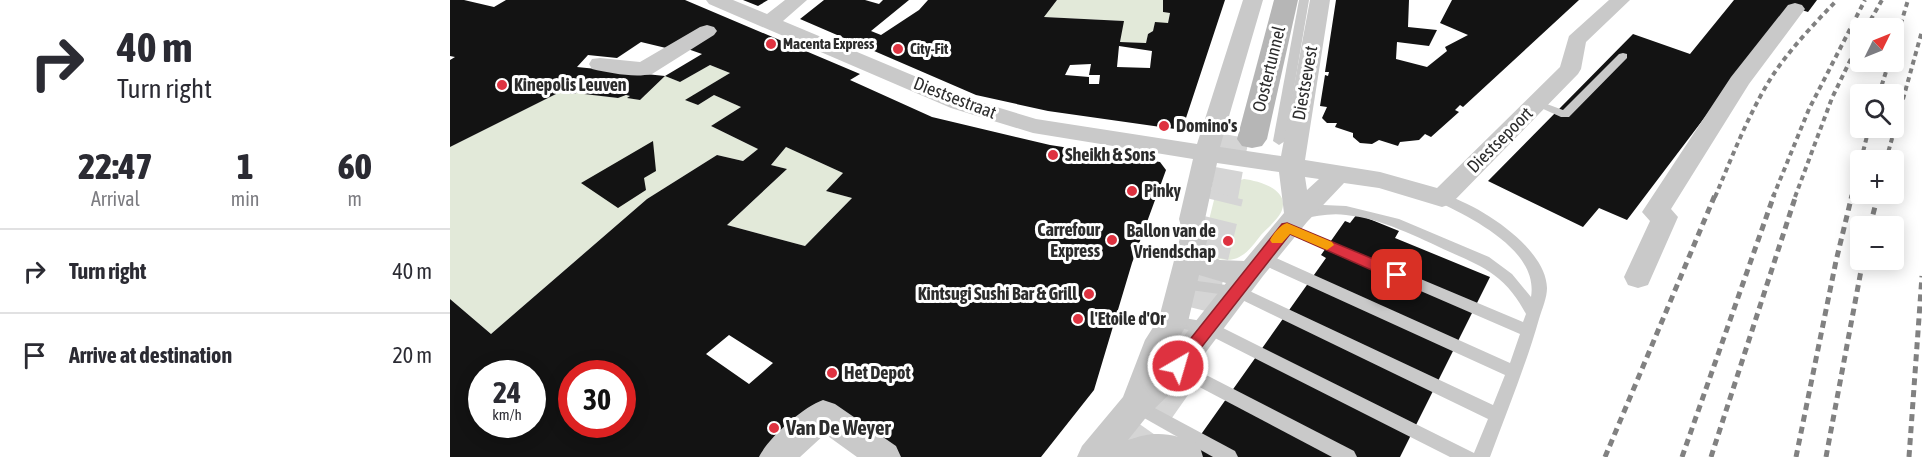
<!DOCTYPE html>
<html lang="en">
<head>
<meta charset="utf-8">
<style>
	body { margin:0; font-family:"Asap Condensed",sans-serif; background:#f2f2f3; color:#2b2b33; height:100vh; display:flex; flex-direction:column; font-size:22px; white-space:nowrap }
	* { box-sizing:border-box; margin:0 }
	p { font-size:20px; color:#7c7c81 }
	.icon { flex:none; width:33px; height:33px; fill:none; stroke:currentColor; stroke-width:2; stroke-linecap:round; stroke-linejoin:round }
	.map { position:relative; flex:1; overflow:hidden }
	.details { display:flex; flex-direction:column; background:#fff; width:450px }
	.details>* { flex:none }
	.banner { background:#fff; color:#2b2b33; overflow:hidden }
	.needle { width:39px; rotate:47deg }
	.buttons { position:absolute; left:1400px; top:18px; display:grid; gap:12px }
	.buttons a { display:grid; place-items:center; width:54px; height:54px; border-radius:6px; background:#fff; box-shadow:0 3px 15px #0003; font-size:30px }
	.speed { position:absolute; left:18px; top:360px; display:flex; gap:12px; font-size:30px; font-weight:700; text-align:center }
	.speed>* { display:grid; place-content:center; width:78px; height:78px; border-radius:50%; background:#fff; box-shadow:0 3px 15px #0003; line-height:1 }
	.speed small { font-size:15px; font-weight:400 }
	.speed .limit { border:9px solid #d22; background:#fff; color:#111 }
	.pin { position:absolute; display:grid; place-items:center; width:51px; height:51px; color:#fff; margin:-26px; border-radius:12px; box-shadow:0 3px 9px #0006 }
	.me { position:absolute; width:66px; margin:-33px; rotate:38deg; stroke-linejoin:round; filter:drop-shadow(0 0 4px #0008) }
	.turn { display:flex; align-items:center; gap:21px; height:126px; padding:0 18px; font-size:27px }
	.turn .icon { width:78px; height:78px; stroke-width:2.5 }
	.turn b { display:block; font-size:42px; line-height:51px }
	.eta { display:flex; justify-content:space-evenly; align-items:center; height:102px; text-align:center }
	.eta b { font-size:36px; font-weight:800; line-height:42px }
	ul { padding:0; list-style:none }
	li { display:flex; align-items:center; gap:18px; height:84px; padding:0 18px; border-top:2px solid #e1e1e2 }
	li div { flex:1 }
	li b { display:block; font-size:22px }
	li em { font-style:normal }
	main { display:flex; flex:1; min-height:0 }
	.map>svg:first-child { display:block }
	.green { fill:#e2e9d9 }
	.building { fill:#131313; fill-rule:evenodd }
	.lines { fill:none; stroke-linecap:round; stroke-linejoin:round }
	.secondary-tunnel-far1 { stroke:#d5d5d5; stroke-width:28; stroke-dasharray:28 14; stroke-linecap:butt }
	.secondary-tunnel { stroke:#d5d5d5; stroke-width:37; stroke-dasharray:37 18; stroke-linecap:butt }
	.lane { fill:#c9c9c9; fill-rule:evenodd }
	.street { fill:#c9c9c9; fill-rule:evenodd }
	.secondary { fill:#b6b6b6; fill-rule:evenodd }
	.rail-far1 { stroke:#818181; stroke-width:4; stroke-dasharray:5 4; stroke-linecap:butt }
	.rail { stroke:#818181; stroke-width:5; stroke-dasharray:7 5; stroke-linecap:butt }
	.route { fill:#de3240; stroke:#90202a; stroke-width:1.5 }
	.slow { fill:#f59e0b }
	.poi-dot { fill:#de3240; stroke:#fff; stroke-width:2 }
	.labels { text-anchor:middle; stroke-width:6; stroke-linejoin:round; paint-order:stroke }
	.far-poi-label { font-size:15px; font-weight:bold; fill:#2c2c2c; stroke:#fff; text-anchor:start }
	.street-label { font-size:18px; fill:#2c2c2c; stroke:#fff }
	.poi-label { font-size:18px; font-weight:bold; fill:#2c2c2c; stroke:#fff; text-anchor:start }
	.near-poi-label { font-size:21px; font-weight:bold; fill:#2c2c2c; stroke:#fff; text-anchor:start }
</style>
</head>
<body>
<main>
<section class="details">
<div class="banner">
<div class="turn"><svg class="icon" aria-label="right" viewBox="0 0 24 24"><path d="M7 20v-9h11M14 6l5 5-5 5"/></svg><div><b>40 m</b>Turn right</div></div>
</div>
<div class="eta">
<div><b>22:47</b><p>Arrival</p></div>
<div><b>1</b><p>min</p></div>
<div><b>60</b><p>m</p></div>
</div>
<ul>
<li><svg class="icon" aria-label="right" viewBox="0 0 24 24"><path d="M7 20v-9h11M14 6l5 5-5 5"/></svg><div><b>Turn right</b></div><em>40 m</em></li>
<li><svg class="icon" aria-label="arrive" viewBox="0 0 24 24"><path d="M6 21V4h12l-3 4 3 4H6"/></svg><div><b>Arrive at destination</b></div><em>20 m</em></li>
</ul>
</section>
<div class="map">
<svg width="1472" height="457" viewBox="0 0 1472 457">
	<rect width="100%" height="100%" fill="#fff"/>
	<!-- green -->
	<g class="green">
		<polygon points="607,0 713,0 713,12 720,13 718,23 705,23 703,31 698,34 696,43 670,42 673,21 594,17"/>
		<polygon points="260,65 280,73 236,100 248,105 264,95 291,107 261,126 308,149 293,161 267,155 197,199 41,334 0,299 0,147 110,92 125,94 128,91 137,92 135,94 168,98 171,95 180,96 178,98 190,100 215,76 230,82"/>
		<polygon points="336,147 393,173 376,191 402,198 355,246 277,225 337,169 321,165"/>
		<path d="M 794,179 C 809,181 839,189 832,210 C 829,219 817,228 811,235 C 804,244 796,256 784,259 C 776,261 769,259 761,257 L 753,244 L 765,196 L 771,186 Z"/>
	</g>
	<!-- building -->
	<g class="building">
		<path d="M 0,0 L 14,0 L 44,7 L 56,0 L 235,0 L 410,74 L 400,80 L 482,117 L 600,145 L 710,162 L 716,170 L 682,263 L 644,390 L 591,457 L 434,457 L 380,418 L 326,457 L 0,457 L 0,299 L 41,334 L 197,199 L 267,155 L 293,161 L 308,149 L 261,126 L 291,107 L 264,95 L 248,105 L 235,100 L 280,73 L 260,65 L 230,82 L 215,76 L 252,54 L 235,48 L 216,48 L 191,42 L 167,58 L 138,55 L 127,67 L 215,76 L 190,100 L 177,98 L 180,96 L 176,95 L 168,98 L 134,94 L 137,92 L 128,91 L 125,94 L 110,92 L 0,147 L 0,60 L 5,57 L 0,56 ZM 336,147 L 393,173 L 376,191 L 402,198 L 355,246 L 277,225 L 337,169 L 321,165 ZM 279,335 L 323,363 L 299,384 L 256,354 ZM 32,374 L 82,374 L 82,424 L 32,424 ZM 122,374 L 172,374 L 172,424 L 122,424 Z"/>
		<polygon points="293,0 318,0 308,6"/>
		<path d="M 374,0 L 415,0 L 429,4 L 433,0 L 459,0 L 421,31 L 431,35 L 469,10 L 478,0 L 607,0 L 594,17 L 674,21 L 670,42 L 696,43 L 698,34 L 703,31 L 705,22 L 718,23 L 720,13 L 713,12 L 713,0 L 775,0 L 732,130 L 598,111 L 526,95 L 350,19 ZM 669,46 L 702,51 L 700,68 L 667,67 ZM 641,64 L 639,75 L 650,75 L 649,84 L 639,84 L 639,77 L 615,75 L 620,65 Z"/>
		<polygon points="886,0 959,0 958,27 987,30 979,46 947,42 946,59 977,67 997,51 995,47 1018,35 990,23 1002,0 1129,0 1013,107 1010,105 1005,110 1009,112 981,137 975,134 969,140 950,142 948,146 929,140 922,144 910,143 903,137 903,133 885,127 887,123 877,123 872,118 877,107 870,106 875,75 878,76 879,72 875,72"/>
		<polygon points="1284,0 1367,0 1358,12 1339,6 1177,220 1149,208 1133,227 1038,181 1183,34 1240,54"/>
		<polygon points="203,141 206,171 194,178 196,190 168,208 131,183"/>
		<polygon points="907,214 949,231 945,238 1040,277 950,457 735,457 876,258 871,255 895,221 900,223"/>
	</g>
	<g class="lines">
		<!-- secondary-tunnel-far1 -->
		<polyline class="secondary-tunnel-far1" points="774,197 785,136"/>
		<!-- secondary-tunnel -->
		<g class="secondary-tunnel">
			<polyline points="716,354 746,313 775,195"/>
			<polyline points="672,457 733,370"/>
		</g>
		<!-- lane -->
		<g class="lane">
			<polygon points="849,0 859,0 835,141 829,145 823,141"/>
			<polygon points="1173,53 1177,54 1177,58 1119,117 1111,117 1080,103 1086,100 1113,110 1169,54"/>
			<path d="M 992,194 C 1028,204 1096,247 1097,288 C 1097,298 1092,309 1089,319 C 1076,365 1057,411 1040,457 L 1000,457 L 755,333 L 718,326 L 715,322 L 718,318 L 723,316 L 763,323 L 1024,453 L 1038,419 L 784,296 L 733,289 L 728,288 L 726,284 L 728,280 L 733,279 L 791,287 L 1043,405 L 1055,375 L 807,262 L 805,258 L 807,254 L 817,254 L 1060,363 L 1070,334 L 832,231 L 830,228 L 832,225 L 842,225 L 1073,322 L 1076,314 C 1068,299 1058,285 1044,275 C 1031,265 1015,259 1000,252 C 967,237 933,219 896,215 C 881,213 866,216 851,219 L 844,214 L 846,211 L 873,205 L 896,206 L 949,219 L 1039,257 L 1062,274 L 1081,297 C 1089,250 1021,218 987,201 L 986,198 Z"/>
			<polygon points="725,359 904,451 907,457 882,457 719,371 717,366 719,361"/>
			<polygon points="686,398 785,451 788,457 763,457 680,410 678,405 680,400"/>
		</g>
		<!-- street -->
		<g class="street">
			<path d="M 256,0 L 283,0 L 317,14 L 335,0 L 357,0 L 333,21 L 517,98 L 586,119 L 747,144 L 793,0 L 813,0 L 770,147 L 831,156 L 860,0 L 880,0 L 855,160 L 930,172 L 987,188 L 1110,67 L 1119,36 L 1159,0 L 1180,0 L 1136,42 L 1131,69 L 1128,74 L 1001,204 L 992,207 L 929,188 L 894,183 L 857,222 L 813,276 L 738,376 L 698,415 L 678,440 C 705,430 723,433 749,444 L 753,457 L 627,457 L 632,446 L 673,397 L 695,340 L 709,318 L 732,230 L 729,219 L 743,159 L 583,133 L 501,108 L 259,4 ZM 767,163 L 829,172 L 834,213 L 794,261 L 770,260 L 754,252 L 760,230 L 755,219 ZM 855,177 L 869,179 L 857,190 ZM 749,275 L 776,283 L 722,351 L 738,322 Z"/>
			<polygon points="1345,3 1352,5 1355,9 1299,84 1221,209 1228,217 1198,285 1188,288 1178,285 1174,277 1200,221 1192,212 1281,77 1338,5"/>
			<path d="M 257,25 L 264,27 L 267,31 L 264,35 L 202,74 C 184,78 160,73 142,69 L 139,64 L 142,59 L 150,58 L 190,62 L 250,27 Z"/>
			<path d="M 373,400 L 385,404 L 446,446 L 451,457 L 407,457 L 375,434 L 350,457 L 309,457 C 318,438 353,407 373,400 Z"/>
		</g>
		<!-- secondary -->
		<polygon class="secondary" points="824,0 848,0 817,139 812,146 802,148 792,146 787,139"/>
		<!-- rail-far1 -->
		<g class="rail-far1">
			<polyline points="1416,28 1432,0"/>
			<polyline points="1443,50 1458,0"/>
			<polyline points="1429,94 1439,62"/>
			<polyline points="1411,160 1419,128"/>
			<polyline points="1436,160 1472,31"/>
			<path d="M 1265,197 C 1282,157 1298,115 1321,78 C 1339,50 1364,24 1387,0"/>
			<polyline points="1323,197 1359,109 1415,0"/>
			<polyline points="1345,197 1382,98 1410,40"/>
			<polyline points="1402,197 1410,163"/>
			<polyline points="1427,197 1428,194"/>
		</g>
		<!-- rail -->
		<g class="rail">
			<polyline points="1420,226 1428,195"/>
			<polyline points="1155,457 1265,195"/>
			<polyline points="1232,457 1324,195"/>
			<polyline points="1261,457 1346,195"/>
			<polyline points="1346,457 1386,261 1402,195"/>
			<polyline points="1376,457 1413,260"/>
			<polyline points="1459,457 1472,276"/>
		</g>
	</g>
	<!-- route -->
	<polygon class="route" points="837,223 952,271 954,275 947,280 942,279 840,234 733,371 728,373 722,371 720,366 722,362 832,224"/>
	<!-- slow -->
	<path class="slow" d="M 837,223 L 882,242 L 884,245 L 877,250 L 840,234 L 832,243 L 822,243 L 820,240 C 824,233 830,225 837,223 Z"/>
	<!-- markers -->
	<g class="poi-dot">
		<circle cx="321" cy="44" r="6"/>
		<circle cx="448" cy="49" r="6"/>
		<circle cx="52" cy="85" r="6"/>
		<circle cx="714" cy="126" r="6"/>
		<circle cx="603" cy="155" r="6"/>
		<circle cx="682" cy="191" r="6"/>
		<circle cx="662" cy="240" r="6"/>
		<circle cx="778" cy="241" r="6"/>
		<circle cx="639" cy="294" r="6"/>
		<circle cx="628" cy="319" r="6"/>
		<circle cx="382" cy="373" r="6"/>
		<circle cx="324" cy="428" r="6"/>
	</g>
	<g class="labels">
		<!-- far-poi labels -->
		<g class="far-poi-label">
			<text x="333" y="49">Macenta Express</text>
			<text x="460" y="54">City-Fit</text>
		</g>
		<!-- street labels -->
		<g class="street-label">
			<text transform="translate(819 69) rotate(-76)" y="6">Oostertunnel</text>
			<text transform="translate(855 83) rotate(-80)" y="6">Diestsevest</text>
			<text transform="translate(505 98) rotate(21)" y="6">Diestsestraat</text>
			<text transform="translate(1050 140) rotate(-45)" y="6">Diestsepoort</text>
		</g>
		<!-- poi labels -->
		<g class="poi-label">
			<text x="64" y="91">Kinepolis Leuven</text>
			<text x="726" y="132">Domino's</text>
			<text x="615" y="161">Sheikh &amp; Sons</text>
			<text x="694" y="197">Pinky</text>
			<text x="650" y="236" text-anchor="end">Carrefour<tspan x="650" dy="21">Express</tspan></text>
			<text x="766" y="237" text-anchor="end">Ballon van de<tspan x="766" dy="21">Vriendschap</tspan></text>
			<text x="627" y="300" text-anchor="end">Kintsugi Sushi Bar &amp; Grill</text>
			<text x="640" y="325">l'Etoile d'Or</text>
			<text x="394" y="379">Het Depot</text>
		</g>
		<!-- near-poi labels -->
		<g class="near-poi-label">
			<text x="336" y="435">Van De Weyer</text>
		</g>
	</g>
</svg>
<div class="buttons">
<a><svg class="needle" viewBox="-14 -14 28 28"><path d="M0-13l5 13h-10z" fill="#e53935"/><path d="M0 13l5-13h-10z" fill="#7c7c81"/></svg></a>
<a><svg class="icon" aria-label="search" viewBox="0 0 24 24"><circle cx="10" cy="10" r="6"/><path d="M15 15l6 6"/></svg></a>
<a>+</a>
<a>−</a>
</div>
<div class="speed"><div>24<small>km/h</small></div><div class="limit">30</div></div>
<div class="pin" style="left:947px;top:275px;background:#d93025"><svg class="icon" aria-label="arrive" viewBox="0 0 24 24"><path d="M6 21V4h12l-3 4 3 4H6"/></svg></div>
<svg class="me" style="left:728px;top:366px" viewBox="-20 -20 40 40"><circle r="17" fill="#de3240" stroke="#fff" stroke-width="3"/><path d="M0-11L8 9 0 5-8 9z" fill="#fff"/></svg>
</div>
</main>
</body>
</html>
